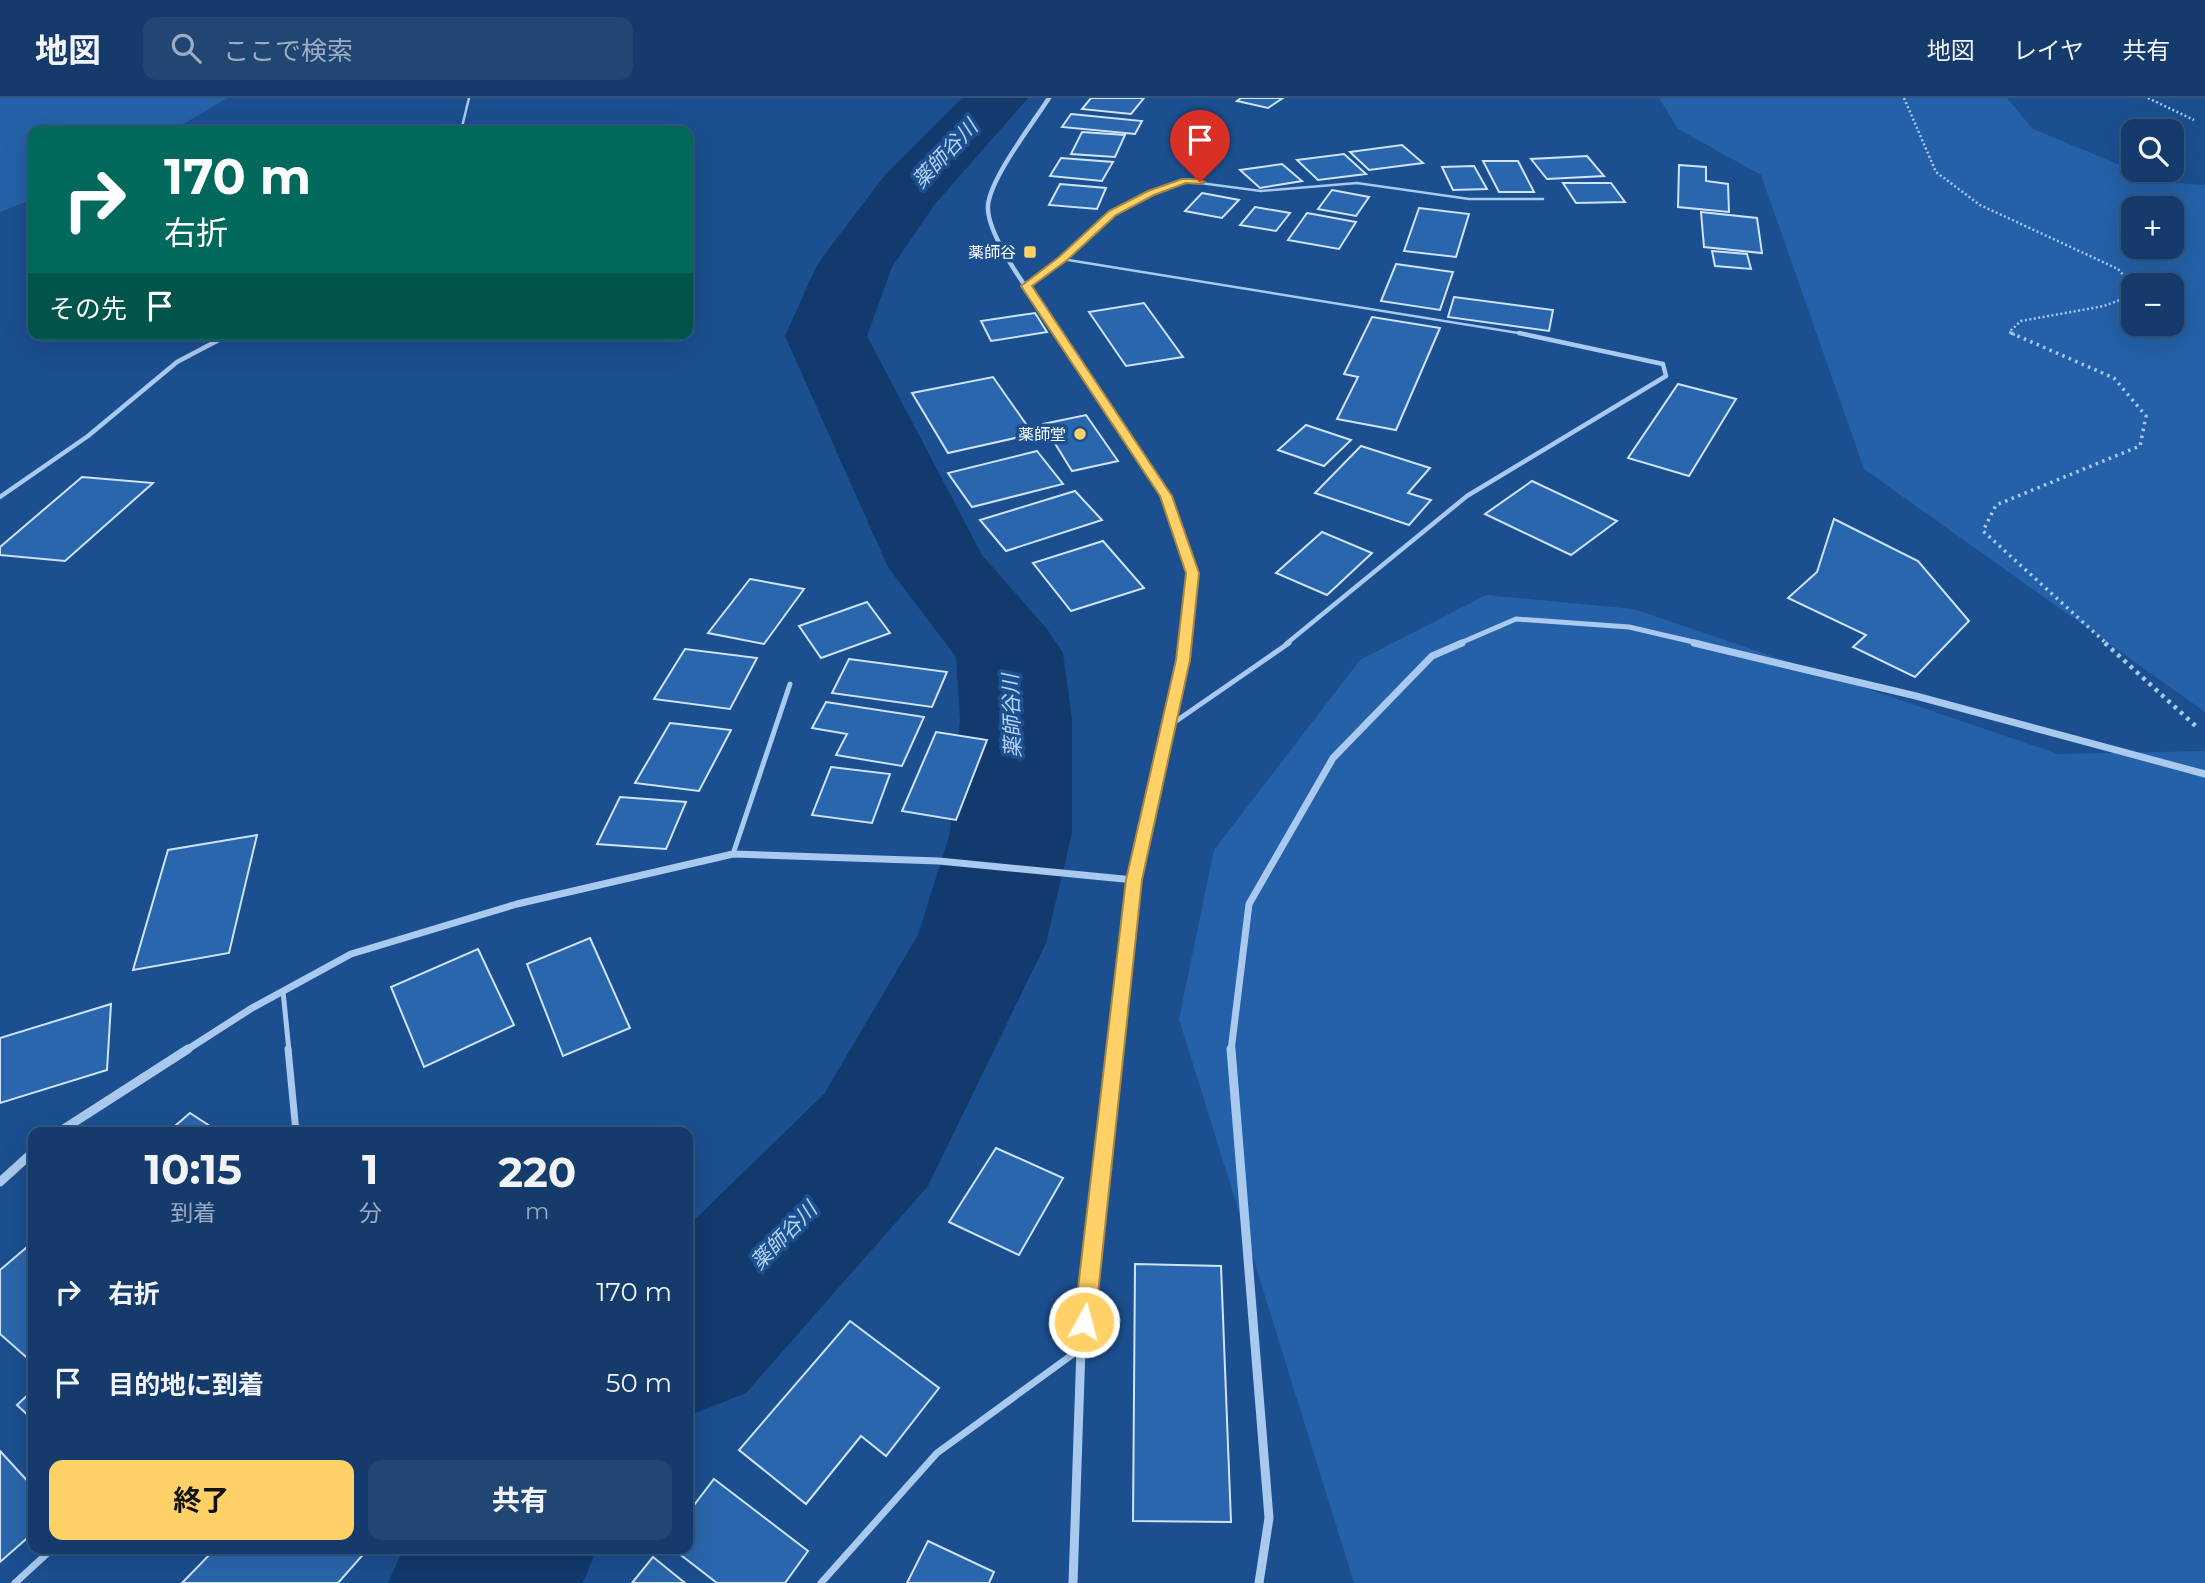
<!DOCTYPE html>
<html lang="ja">
<head>
<meta charset="utf-8">
<style>
	body { margin:0; font-family:Montserrat,"Noto Sans JP",sans-serif; background:#214673; color:#f1f3f6; height:100vh; display:flex; flex-direction:column; font-size:26px; white-space:nowrap }
	* { box-sizing:border-box; margin:0 }
	p { font-size:23px; color:#9dadc1 }
	.icon { flex:none; width:38px; height:38px; fill:none; stroke:currentColor; stroke-width:2; stroke-linecap:round; stroke-linejoin:round }
	.map { position:relative; flex:1; overflow:hidden }
	.sheet { position:absolute; left:28px; top:1029px; width:665px; height:427px; display:flex; flex-direction:column; background:#143b6b; border-radius:14px; box-shadow:0 7px 28px #0002,0 0 0 2px #33557e }
	.sheet>* { flex:none }
	.guide { position:absolute; left:28px; top:28px; width:665px; height:214px; border-radius:14px; box-shadow:0 7px 28px #0002,0 0 0 2px #33557e; background:#00695c; color:#fff; overflow:hidden }
	.buttons { position:absolute; left:2121px; top:21px; display:grid; gap:14px }
	.buttons a { display:grid; place-items:center; width:63px; height:63px; border-radius:14px; background:#143b6b; box-shadow:0 7px 28px #0002,0 0 0 2px #33557e; font-size:35px }
	.pin { position:absolute; display:grid; place-items:center; width:60px; height:60px; color:#fff; margin:-72px -30px; border-radius:50% 50% 50% 0; rotate:-45deg; box-shadow:0 0 7px #0007 }
	.pin .icon { rotate:45deg }
	.me { position:absolute; width:77px; margin:-38px; rotate:7deg; stroke-linejoin:round; filter:drop-shadow(0 0 5px #0008) }
	.turn { display:flex; align-items:center; gap:24px; height:147px; padding:0 21px; font-size:32px }
	.turn .icon { width:91px; height:91px; stroke-width:2.5 }
	.turn b { display:block; font-size:49px; line-height:60px }
	.then { display:flex; align-items:center; height:66px; padding:0 21px; background:#0003; gap:14px; font-size:26px }
	.eta { display:flex; justify-content:space-evenly; align-items:center; height:119px; text-align:center }
	.eta b { font-size:42px; font-weight:700; line-height:49px }
	.button { display:flex; gap:14px; margin-top:auto; padding:14px 21px }
	.button a { flex:1; height:80px; border-radius:14px; background:#ffd166; color:#111; font-size:28px; font-weight:700; line-height:80px; text-align:center }
	.button a+a { background:#214673; color:#f1f3f6 }
	ul { padding:0; list-style:none }
	li { display:flex; align-items:center; gap:21px; height:91px; padding:0 21px }
	li div { flex:1 }
	li b { display:block; font-size:26px }
	li em { font-style:normal }
	header { display:flex; align-items:center; gap:42px; box-sizing:border-box; height:98px; padding:0 35px; background:#143b6b; border-bottom:2px solid #33557e }
	header strong { font-size:33px }
	nav { display:flex; gap:38px; margin-inline-start:auto; font-size:24px }
	.search { width:490px; height:63px; background:#214673; display:flex; align-items:center; gap:18px; box-sizing:border-box; padding:0 24px; border-radius:14px; color:#9dadc1; font-size:26px }
	.map>svg:first-child { display:block }
	.green { fill:#2461a8; fill-rule:evenodd }
	.lines { fill:none; stroke-linecap:round; stroke-linejoin:round }
	.river { fill:#123a6d; fill-rule:evenodd }
	.building { fill:#2a66ad; stroke:#cfe3fa; stroke-width:2 }
	.path-far2 { stroke:#a9c9ee; stroke-width:2.5; stroke-dasharray:2 2.5; stroke-linecap:butt }
	.path-far1 { stroke:#a9c9ee; stroke-width:3.5; stroke-dasharray:2.5 4.5; stroke-linecap:butt }
	.path { stroke:#a9c9ee; stroke-width:4.5; stroke-dasharray:3.5 5; stroke-linecap:butt }
	.service-far3 { stroke:#a9c9ee; stroke-width:2.5 }
	.service-far2 { stroke:#a9c9ee; stroke-width:4.5 }
	.service-far1 { stroke:#a9c9ee; stroke-width:5 }
	.service { stroke:#a9c9ee; stroke-width:7 }
	.minor-far3 { stroke:#a9c9ee; stroke-width:4.5 }
	.minor-far2 { stroke:#a9c9ee; stroke-width:5 }
	.minor-far1 { stroke:#a9c9ee; stroke-width:7 }
	.minor { stroke:#a9c9ee; stroke-width:9 }
	.route { fill:#ffd166; stroke:#a68842; stroke-width:2 }
	.poi-dot { fill:#ffd166; stroke:#1b4f8f; stroke-width:2.5 }
	.labels { text-anchor:middle; stroke-width:7; stroke-linejoin:round; paint-order:stroke }
	.far-poi-label { font-size:16px; fill:#fff; stroke:#1b4f8f; text-anchor:end }
	.water-label { font-size:21px; font-style:italic; fill:#b5d3f5; stroke:#1b4f8f }
</style>
</head>
<body>
<header>
<strong>地図</strong>
<div class="search"><svg class="icon" aria-label="search" viewBox="0 0 24 24"><circle cx="10" cy="10" r="6"/><path d="M15 15l6 6"/></svg>ここで検索</div>
<nav><a>地図</a><a>レイヤ</a><a>共有</a></nav>
</header>
<div class="map">
<svg width="2205" height="1485" viewBox="0 0 2205 1485">
	<rect width="100%" height="100%" fill="#1b4f8f"/>
	<!-- green -->
	<g class="green">
		<polygon points="0,0 227,0 172,33 33,33 33,101 0,114"/>
		<path d="M 1659,0 L 2007,0 L 2033,31 L 2161,84 L 2205,87 L 2205,614 L 1864,371 L 1761,77 L 1678,31 ZM 2133,110 L 2172,110 L 2172,149 L 2133,149 ZM 2133,187 L 2172,187 L 2172,226 L 2133,226 Z"/>
		<polygon points="1486,497 1634,511 2058,656 2205,653 2205,1485 1354,1485 1179,921 1214,752 1360,562"/>
	</g>
	<g class="lines">
		<!-- river -->
		<g class="river">
			<polygon points="962,0 1028,0 935,106 892,169 867,238 982,457 1047,531 1063,555 1072,621 1072,735 1046,845 928,1088 746,1295 688,1318 688,1128 824,996 918,837 950,735 960,621 956,559 888,469 785,238 816,169 827,153 885,77"/>
			<polygon points="403,1451 597,1451 583,1485 388,1485"/>
		</g>
	</g>
	<!-- building -->
	<g class="building">
		<polygon points="1091,0 1144,0 1131,16 1082,11"/>
		<polygon points="1241,0 1283,0 1268,10 1237,3"/>
		<polygon points="1071,16 1142,23 1135,36 1062,29"/>
		<polygon points="1082,34 1125,37 1115,59 1071,56"/>
		<polygon points="1402,47 1423,65 1369,72 1350,54"/>
		<polygon points="1344,56 1366,76 1318,82 1297,62"/>
		<polygon points="1587,58 1604,78 1547,81 1531,61"/>
		<polygon points="1061,60 1113,64 1102,83 1050,78"/>
		<polygon points="1483,63 1518,63 1534,94 1499,94"/>
		<polygon points="1282,66 1302,83 1260,90 1240,72"/>
		<polygon points="1679,67 1706,69 1706,83 1728,86 1729,114 1678,109"/>
		<polygon points="1474,68 1487,91 1453,92 1442,69"/>
		<polygon points="1563,85 1611,85 1625,104 1576,105"/>
		<polygon points="1060,86 1106,90 1097,111 1049,107"/>
		<polygon points="1332,92 1369,99 1356,118 1318,111"/>
		<polygon points="1202,95 1239,102 1222,120 1185,113"/>
		<polygon points="1255,109 1290,115 1276,133 1240,127"/>
		<polygon points="1419,110 1469,116 1456,159 1404,153"/>
		<polygon points="1701,114 1757,120 1762,155 1704,149"/>
		<polygon points="1307,115 1356,124 1339,151 1288,142"/>
		<polygon points="1712,153 1747,156 1751,171 1715,168"/>
		<polygon points="1396,166 1453,174 1440,212 1381,203"/>
		<polygon points="1454,199 1553,212 1549,233 1448,219"/>
		<polygon points="1144,205 1183,259 1126,268 1089,214"/>
		<polygon points="1035,215 1047,234 991,243 981,223"/>
		<polygon points="1372,219 1440,230 1396,332 1337,321 1358,279 1344,276"/>
		<polygon points="993,279 1033,336 948,355 912,295"/>
		<polygon points="1678,286 1736,301 1689,378 1628,360"/>
		<polygon points="1086,317 1118,363 1072,373 1043,326"/>
		<polygon points="1306,327 1351,342 1324,368 1278,352"/>
		<polygon points="1361,348 1430,370 1408,395 1431,402 1409,427 1315,395"/>
		<polygon points="1037,353 1063,386 972,409 948,375"/>
		<polygon points="82,379 153,385 65,463 0,457 0,449"/>
		<polygon points="1532,383 1617,423 1571,457 1485,416"/>
		<polygon points="1075,393 1102,422 1006,453 980,422"/>
		<polygon points="1834,421 1918,463 1969,523 1915,579 1853,549 1866,537 1788,500 1817,474"/>
		<polygon points="1322,434 1372,455 1327,497 1276,475"/>
		<polygon points="1103,443 1144,490 1071,513 1033,465"/>
		<polygon points="750,481 804,491 764,546 708,535"/>
		<polygon points="867,504 890,535 821,560 799,528"/>
		<polygon points="685,551 757,560 730,611 654,601"/>
		<polygon points="849,561 947,574 932,609 832,595"/>
		<polygon points="826,604 924,619 902,668 836,657 847,636 812,630"/>
		<polygon points="670,625 731,632 699,693 635,685"/>
		<polygon points="936,634 987,642 956,722 902,713"/>
		<polygon points="831,669 890,676 872,725 812,717"/>
		<polygon points="620,699 686,704 666,751 597,746"/>
		<polygon points="257,737 229,855 133,872 168,752"/>
		<polygon points="590,840 630,930 563,958 527,866"/>
		<polygon points="478,851 514,927 424,969 391,889"/>
		<polygon points="111,906 107,972 0,1005 0,940"/>
		<polygon points="190,1015 219,1034 168,1034"/>
		<polygon points="996,1050 1063,1080 1019,1157 949,1124"/>
		<polygon points="33,1144 33,1265 0,1236 0,1172"/>
		<polygon points="1135,1166 1221,1168 1231,1424 1133,1423"/>
		<polygon points="850,1223 939,1290 886,1358 861,1338 806,1406 739,1352"/>
		<polygon points="33,1292 33,1322 17,1307"/>
		<polygon points="0,1353 33,1389 33,1435 0,1464"/>
		<polygon points="714,1381 808,1453 785,1485 717,1485 673,1451 688,1451 688,1415"/>
		<polygon points="928,1443 994,1474 989,1485 907,1485"/>
		<polygon points="215,1451 368,1451 338,1485 182,1485"/>
		<polygon points="653,1459 685,1485 632,1485"/>
	</g>
	<g class="lines">
		<!-- path-far2 -->
		<g class="path-far2">
			<polyline points="1904,0 1936,74 1980,107 2118,171 2133,188"/>
			<polyline points="2148,0 2194,22"/>
			<polyline points="2015,237 2009,234 2021,223 2104,208 2133,197"/>
		</g>
		<!-- path-far1 -->
		<polyline class="path-far1" points="2011,235 2114,280 2146,318 2140,348 1996,407 1983,433 2107,546"/>
		<!-- path -->
		<polyline class="path" points="2105,545 2199,631"/>
		<!-- service-far3 -->
		<g class="service-far3">
			<polyline points="461,33 469,0"/>
			<polyline points="1062,161 1530,237"/>
			<polyline points="1026,188 1062,161 1112,115 1151,95 1185,83 1261,93 1357,85 1469,101 1543,101"/>
		</g>
		<!-- service-far2 -->
		<g class="service-far2">
			<polyline points="0,399 88,338 177,264 230,236"/>
			<polyline points="1286,546 1467,398 1666,278 1663,266 1519,235"/>
		</g>
		<!-- service-far1 -->
		<g class="service-far1">
			<polyline points="1169,628 1289,545"/>
			<polyline points="733,756 790,586"/>
			<polyline points="283,893 289,953"/>
		</g>
		<!-- service -->
		<g class="service">
			<polyline points="288,951 296,1034"/>
			<polyline points="15,1485 52,1451"/>
			<polyline points="821,1485 937,1355 1080,1251"/>
		</g>
		<!-- minor-far3 -->
		<path class="minor-far3" d="M 1049,0 C 1033,25 991,79 988,107 C 985,139 1040,208 1059,237"/>
		<!-- minor-far2 -->
		<g class="minor-far2">
			<polyline points="1058,235 1166,398 1192,475 1185,546"/>
			<polyline points="1458,546 1516,521 1629,529 1702,546"/>
		</g>
		<!-- minor-far1 -->
		<g class="minor-far1">
			<polyline points="1694,545 1916,598 2205,676"/>
			<polyline points="185,953 252,910 351,856 517,806 733,756 939,763 1134,782"/>
			<polyline points="1115,953 1134,782 1185,545"/>
			<polyline points="1231,953 1249,806 1333,660 1432,558 1462,545"/>
		</g>
		<!-- minor -->
		<g class="minor">
			<polyline points="1231,951 1269,1420 1259,1485"/>
			<polyline points="59,1034 188,951"/>
			<polyline points="0,1084 33,1054"/>
			<polyline points="1073,1485 1081,1250 1115,951"/>
		</g>
	</g>
	<!-- route -->
	<polygon class="route" points="1182,81 1200,81 1205,84 1200,86 1186,85 1154,97 1116,117 1066,163 1032,188 1172,398 1199,475 1190,562 1142,782 1095,1224 1092,1231 1084,1234 1077,1231 1074,1224 1126,782 1176,562 1186,475 1160,398 1021,188 1059,159 1109,113 1148,93"/>
	<!-- markers -->
	<g class="poi-dot">
		<rect x="1023" y="147" width="14" height="14" rx="3.5"/>
		<circle cx="1080" cy="336" r="7"/>
	</g>
	<g class="labels">
		<!-- far-poi labels -->
		<g class="far-poi-label">
			<text x="1016" y="160">薬師谷</text>
			<text x="1066" y="342">薬師堂</text>
		</g>
		<!-- water labels -->
		<g class="water-label">
			<text transform="translate(945 56) rotate(-47)" y="7">薬師谷川</text>
			<text transform="translate(1012 618) rotate(-92)" y="7">薬師谷川</text>
			<text transform="translate(784 1138) rotate(-46)" y="7">薬師谷川</text>
		</g>
	</g>
</svg>
<div class="buttons">
<a><svg class="icon" aria-label="search" viewBox="0 0 24 24"><circle cx="10" cy="10" r="6"/><path d="M15 15l6 6"/></svg></a>
<a>+</a>
<a>−</a>
</div>
<div class="pin" style="left:1200px;top:84px;background:#d93025"><svg class="icon" aria-label="arrive" viewBox="0 0 24 24"><path d="M6 21V4h12l-3 4 3 4H6"/></svg></div>
<svg class="me" style="left:1084px;top:1224px" viewBox="-20 -20 40 40"><circle r="17" fill="#ffd166" stroke="#fff" stroke-width="3"/><path d="M0-11L8 9 0 5-8 9z" fill="#fff"/></svg>
<div class="guide">
<div class="turn"><svg class="icon" aria-label="right" viewBox="0 0 24 24"><path d="M7 20v-9h11M14 6l5 5-5 5"/></svg><div><b>170 m</b>右折</div></div>
<div class="then">その先<svg class="icon" aria-label="arrive" viewBox="0 0 24 24"><path d="M6 21V4h12l-3 4 3 4H6"/></svg></div>
</div>
<section class="sheet">
<div class="eta">
<div><b>10:15</b><p>到着</p></div>
<div><b>1</b><p>分</p></div>
<div><b>220</b><p>m</p></div>
</div>
<ul>
<li><svg class="icon" aria-label="right" viewBox="0 0 24 24"><path d="M7 20v-9h11M14 6l5 5-5 5"/></svg><div><b>右折</b></div><em>170 m</em></li>
<li><svg class="icon" aria-label="arrive" viewBox="0 0 24 24"><path d="M6 21V4h12l-3 4 3 4H6"/></svg><div><b>目的地に到着</b></div><em>50 m</em></li>
</ul>
<div class="button"><a>終了</a><a>共有</a></div>
</section>
</div>
</body>
</html>
